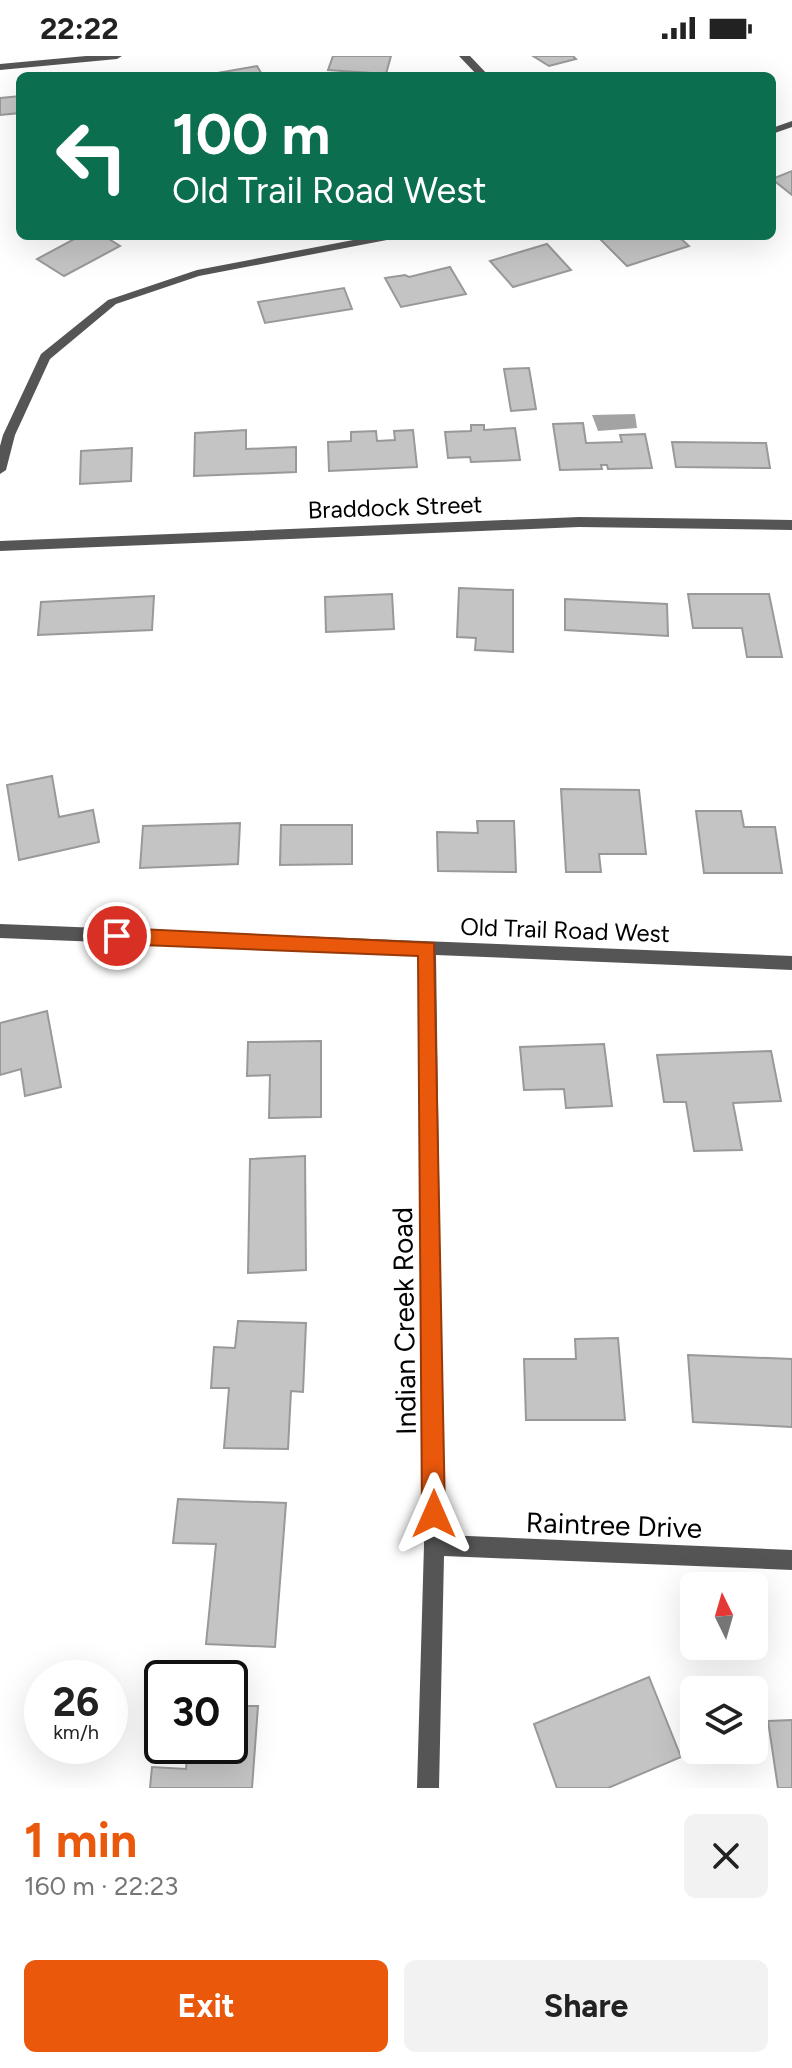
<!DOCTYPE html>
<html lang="en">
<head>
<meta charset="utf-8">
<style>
	:root { --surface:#fff; --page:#f2f2f2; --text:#222; --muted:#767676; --accent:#ea580c }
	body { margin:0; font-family:Figtree,sans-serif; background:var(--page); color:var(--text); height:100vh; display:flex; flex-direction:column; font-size:30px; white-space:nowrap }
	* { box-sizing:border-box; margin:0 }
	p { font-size:26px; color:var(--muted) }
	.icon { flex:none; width:44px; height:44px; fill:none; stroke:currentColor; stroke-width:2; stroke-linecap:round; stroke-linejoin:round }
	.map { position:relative; height:1732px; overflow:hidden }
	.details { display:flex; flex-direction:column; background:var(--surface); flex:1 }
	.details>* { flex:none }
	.hud { position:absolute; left:16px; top:16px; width:760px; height:168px; border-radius:12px; box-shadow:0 8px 32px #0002; background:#0b6e4f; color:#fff; overflow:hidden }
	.needle { width:52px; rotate:355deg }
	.fabs { position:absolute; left:680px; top:1516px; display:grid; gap:16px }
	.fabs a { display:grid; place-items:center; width:88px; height:88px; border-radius:12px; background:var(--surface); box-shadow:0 8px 32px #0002; font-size:40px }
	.speed { position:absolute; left:24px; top:1604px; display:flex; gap:16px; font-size:40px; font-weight:700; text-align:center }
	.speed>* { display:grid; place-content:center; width:104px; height:104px; border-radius:50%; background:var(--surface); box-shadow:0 8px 32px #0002; line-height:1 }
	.speed small { font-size:20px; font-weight:400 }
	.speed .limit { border:4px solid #111; border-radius:12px; background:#fff; color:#111 }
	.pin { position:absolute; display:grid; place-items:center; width:68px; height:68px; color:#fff; margin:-34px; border:4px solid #fff; border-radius:50%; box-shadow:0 2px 8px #0007 }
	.me { position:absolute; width:88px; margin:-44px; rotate:0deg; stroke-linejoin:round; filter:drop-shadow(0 0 6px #0008) }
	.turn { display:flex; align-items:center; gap:28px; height:168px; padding:0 24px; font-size:36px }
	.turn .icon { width:104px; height:104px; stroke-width:2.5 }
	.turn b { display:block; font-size:56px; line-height:68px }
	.round { display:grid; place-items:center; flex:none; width:84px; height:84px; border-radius:12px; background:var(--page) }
	.overview { display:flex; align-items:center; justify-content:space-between; height:136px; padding:0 24px }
	h1 { font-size:48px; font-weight:700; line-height:60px; color:var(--accent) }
	.button { display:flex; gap:16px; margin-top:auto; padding:16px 24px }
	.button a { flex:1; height:92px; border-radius:12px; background:var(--accent); color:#fff; font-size:32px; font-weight:700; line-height:92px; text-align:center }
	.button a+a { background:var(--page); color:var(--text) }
	.status { display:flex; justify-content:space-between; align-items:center; height:56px; padding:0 40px; background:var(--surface); direction:ltr }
	.status svg { height:22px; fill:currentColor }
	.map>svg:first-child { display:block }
	.water { fill:#a3a3a3 }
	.building { fill:#c4c4c4; stroke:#999; stroke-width:2 }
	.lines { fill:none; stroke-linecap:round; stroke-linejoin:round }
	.minor { fill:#555; fill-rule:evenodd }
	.route { fill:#ea580c; stroke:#983908; stroke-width:2 }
	.labels { text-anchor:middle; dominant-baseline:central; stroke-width:6; stroke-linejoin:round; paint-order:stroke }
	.street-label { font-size:24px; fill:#000; stroke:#fff }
	.near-street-label { font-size:28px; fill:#000; stroke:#fff }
</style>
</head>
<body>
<div class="status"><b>22:22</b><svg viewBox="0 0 49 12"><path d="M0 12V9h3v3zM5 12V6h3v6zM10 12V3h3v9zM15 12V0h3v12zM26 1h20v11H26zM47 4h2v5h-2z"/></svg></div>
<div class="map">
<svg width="792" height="1732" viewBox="0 0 792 1732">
	<rect width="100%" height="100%" fill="#fff"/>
	<path class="water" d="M635 358 637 372 598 375 592 359Z"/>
	<g class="building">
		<path d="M333 0H391L386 18 328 14Z"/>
		<path d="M533 0H573L576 3 549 10Z"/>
		<path d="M257 10 263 20H200Z"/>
		<path d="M20 40V57L0 59V42Z"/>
		<path d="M792 115V139L772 123Z"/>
		<path d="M80 180H104L120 190 64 220 37 203Z"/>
		<path d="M608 180H678L689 190 627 210 600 183Z"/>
		<path d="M547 188 571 214 513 231 490 205Z"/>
		<path d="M450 211 466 238 401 251 385 222 405 219 409 221Z"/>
		<path d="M344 232 352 253 265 267 258 246Z"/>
		<path d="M529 312 536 353 511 355 504 313Z"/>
		<path d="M583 367 586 387 622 386 620 379 645 378 652 412 608 413 607 409H601L602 413 560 414 553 368Z"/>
		<path d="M471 369H484V374L515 372 520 404 471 406 470 401 448 402 445 376 471 375Z"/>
		<path d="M246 374V393L296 391V416L194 420 195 377Z"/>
		<path d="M413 374 417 411 329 415 328 386 351 385V376L376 375 377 385 395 384 394 375Z"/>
		<path d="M672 386 766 387 770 412 676 411Z"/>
		<path d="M132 392 131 425 80 428 81 395Z"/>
		<path d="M459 532 513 534V596L475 594 476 582 457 581Z"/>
		<path d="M392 538 394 573 326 576 325 541Z"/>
		<path d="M688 538H769L782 601H747L742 572H693Z"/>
		<path d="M154 540 152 574 38 579 41 546Z"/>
		<path d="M565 543 667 548 668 580 565 574Z"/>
		<path d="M52 720 59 761 93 754 99 786 19 804 7 729Z"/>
		<path d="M561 733 639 734 646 798H599L601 816H566Z"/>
		<path d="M696 755H741L744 771H775L782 817H704Z"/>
		<path d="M477 765H514L516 816 438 815 437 776 478 777Z"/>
		<path d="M240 767 238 808 140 812 143 770Z"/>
		<path d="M281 769H352V808L280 809Z"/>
		<path d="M47 955 61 1031 25 1040 21 1013 0 1019V967Z"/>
		<path d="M321 985V1061L269 1062 270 1019 247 1020 248 986Z"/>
		<path d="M604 988 612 1050 566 1052 564 1033 524 1034 520 991Z"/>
		<path d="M771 995 781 1045 733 1047 742 1094 694 1095 686 1046H664L657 999Z"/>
		<path d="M305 1100 306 1214 248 1217 250 1103Z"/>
		<path d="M238 1265 306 1267 303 1336 291 1335 288 1393 224 1392 229 1332H211L214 1291 235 1292Z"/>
		<path d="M618 1282 625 1364H526L524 1303H576L575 1283Z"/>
		<path d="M688 1299 792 1303V1371L693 1366Z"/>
		<path d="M178 1443 286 1447 275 1591 206 1588 216 1488 173 1487Z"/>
		<path d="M649 1621 681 1701 608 1732H557L534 1668Z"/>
		<path d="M230 1650H258L252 1732H150L152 1711 186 1713 188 1690H230Z"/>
		<path d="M792 1664V1732H778L768 1665Z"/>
	</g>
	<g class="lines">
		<g class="minor">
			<path d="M86 0H122L117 3 0 14V8Z"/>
			<path d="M459 0H470L489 20H478Z"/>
			<path d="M792 65V71L772 78V72Z"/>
			<path d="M374 180H398L392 183 199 220 116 248 50 303 15 379 6 414 0 418V390L3 379 41 298 108 244 197 214Z"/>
			<path d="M579 461 792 464V474L579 471 0 495V485Z"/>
			<path d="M0 868 792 900V914L436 899 444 1479 792 1494V1514L444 1500 439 1732H417L424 1489 420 899 0 882Z"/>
		</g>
	</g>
	<path class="route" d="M117 872 434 887 445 1458 442 1466 434 1469 426 1466 422 1458 418 900 117 888 108 880Z"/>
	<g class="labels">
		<g class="street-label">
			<text transform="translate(395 451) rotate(-2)">Braddock Street</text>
			<text transform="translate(565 874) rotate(2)">Old Trail Road West</text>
		</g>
		<g class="near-street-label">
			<text transform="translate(404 1265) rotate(-91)">Indian Creek Road</text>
			<text transform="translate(614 1469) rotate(2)">Raintree Drive</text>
		</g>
	</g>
</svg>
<div class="fabs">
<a><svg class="needle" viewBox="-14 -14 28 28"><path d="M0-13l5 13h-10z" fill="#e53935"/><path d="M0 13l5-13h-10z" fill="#767676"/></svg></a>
<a><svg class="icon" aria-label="layers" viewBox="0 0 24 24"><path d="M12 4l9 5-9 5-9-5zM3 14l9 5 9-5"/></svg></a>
</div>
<div class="speed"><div>26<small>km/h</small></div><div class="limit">30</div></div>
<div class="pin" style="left:117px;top:880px;background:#d93025"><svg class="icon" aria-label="arrive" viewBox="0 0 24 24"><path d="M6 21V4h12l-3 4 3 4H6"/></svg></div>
<svg class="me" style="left:434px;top:1458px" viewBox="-20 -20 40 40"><path d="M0-17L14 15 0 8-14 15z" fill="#ea580c" stroke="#fff" stroke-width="4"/></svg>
<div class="hud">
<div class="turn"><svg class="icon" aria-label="left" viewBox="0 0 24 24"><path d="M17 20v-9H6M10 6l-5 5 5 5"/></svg><div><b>100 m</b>Old Trail Road West</div></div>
</div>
</div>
<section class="details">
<div class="overview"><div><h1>1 min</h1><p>160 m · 22:23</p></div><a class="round"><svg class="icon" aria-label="close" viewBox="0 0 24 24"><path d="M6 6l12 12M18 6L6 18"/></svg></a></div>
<div class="button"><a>Exit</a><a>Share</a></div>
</section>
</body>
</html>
